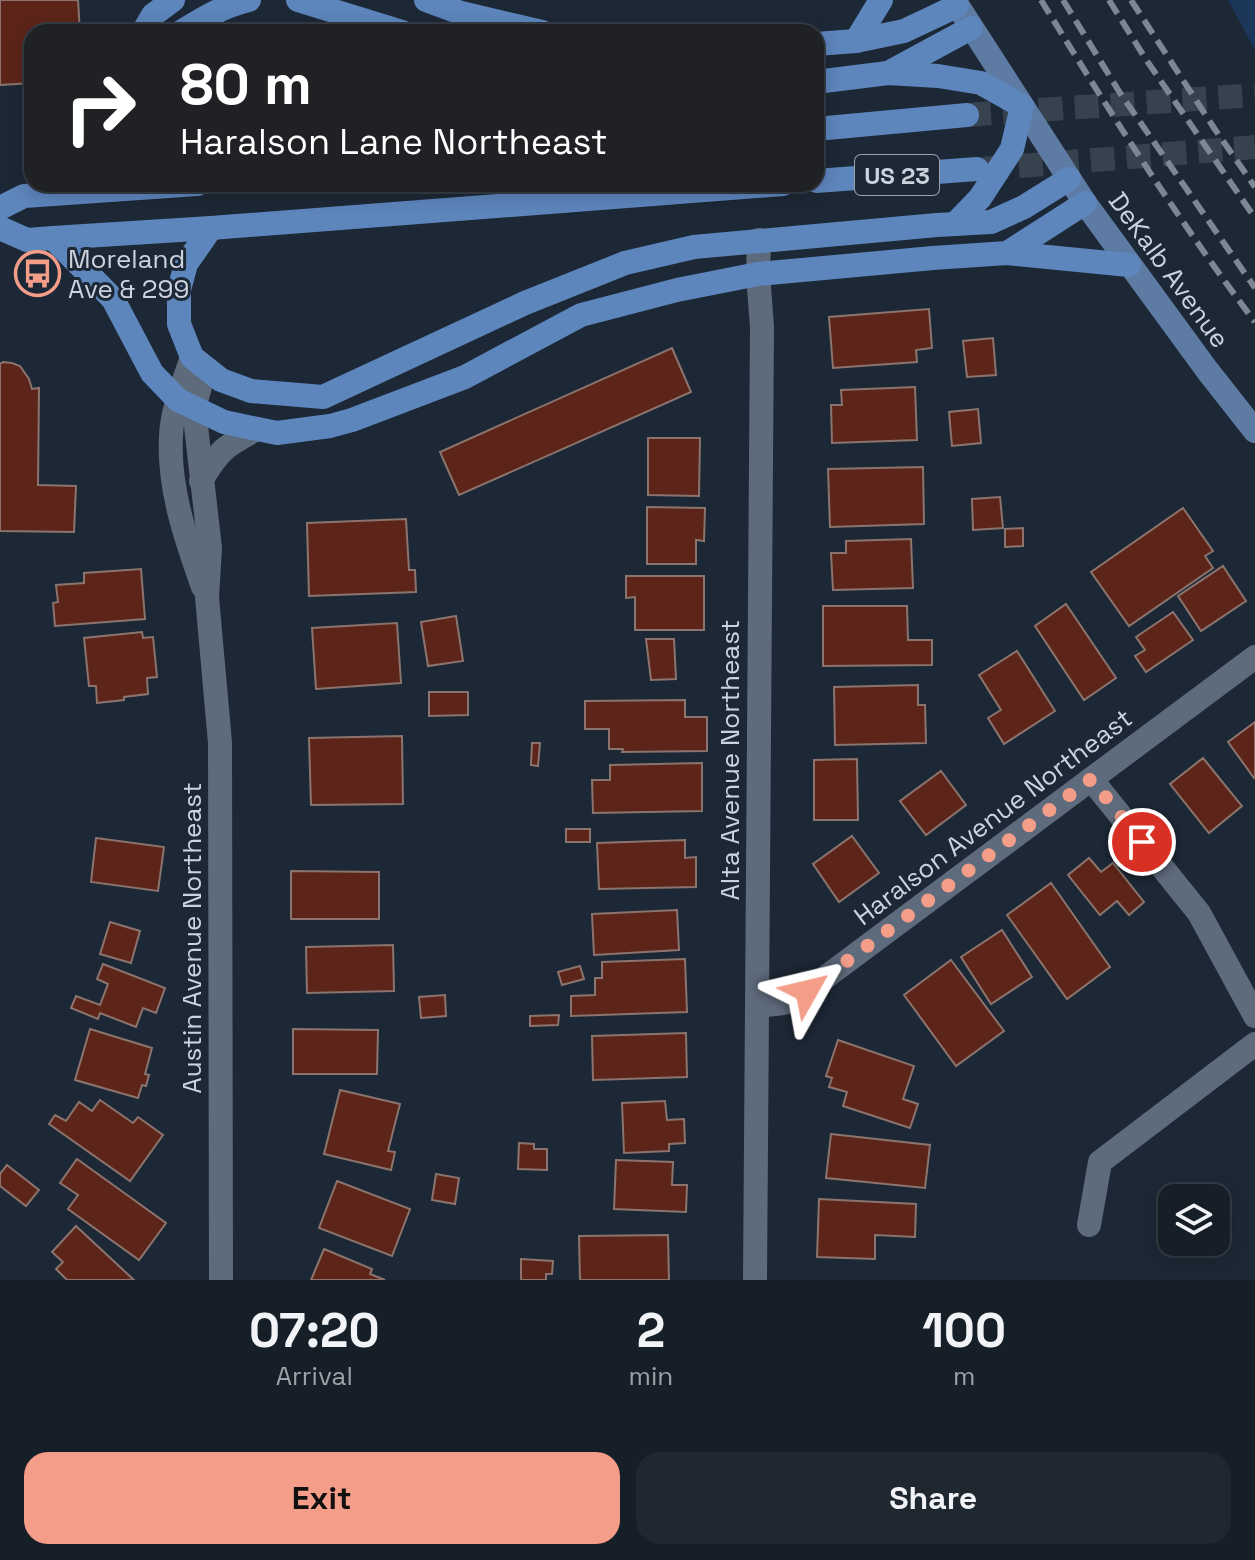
<!DOCTYPE html>
<html lang="en">
<head>
<meta charset="utf-8">
<style>
	:root { --surface:#161e28; --page:#1f2730; --text:#f1f3f6; --muted:#9ea2a8; --line:#353c45; --accent:#f49e8a }
	body { margin:0; font-family:"Space Grotesk",sans-serif; background:var(--page); color:var(--text); height:100vh; display:flex; flex-direction:column; font-size:30px; white-space:nowrap }
	* { box-sizing:border-box; margin:0 }
	p { font-size:26px; color:var(--muted) }
	.icon { flex:none; width:44px; height:44px; fill:none; stroke:currentColor; stroke-width:2; stroke-linecap:round; stroke-linejoin:round }
	.map { position:relative; height:1280px; overflow:hidden }
	.details { display:flex; flex-direction:column; background:var(--surface); flex:1 }
	.details>* { flex:none }
	.top-card { position:absolute; left:24px; top:24px; width:800px; height:168px; border-radius:24px; box-shadow:0 4px 20px #0003,0 0 0 2px var(--line); background:#202124; color:#fff; overflow:hidden }
	.buttons { position:absolute; left:1158px; top:1184px; display:grid; gap:16px }
	.buttons a { display:grid; place-items:center; width:72px; height:72px; border-radius:16px; background:var(--surface); box-shadow:0 4px 20px #0003,0 0 0 2px var(--line); font-size:40px }
	.pin { position:absolute; display:grid; place-items:center; width:68px; height:68px; color:#fff; margin:-34px; border:4px solid #fff; border-radius:50%; box-shadow:0 2px 8px #0007 }
	.me { position:absolute; width:88px; margin:-44px; rotate:53deg; stroke-linejoin:round; filter:drop-shadow(0 0 6px #0008) }
	.turn { display:flex; align-items:center; gap:28px; height:168px; padding:0 24px; font-size:36px }
	.turn .icon { width:104px; height:104px; stroke-width:2.5 }
	.turn b { display:block; font-size:56px; line-height:68px }
	.eta { display:flex; justify-content:space-evenly; align-items:center; height:136px; text-align:center }
	.eta b { font-size:48px; font-weight:700; line-height:56px }
	.button { display:flex; gap:16px; margin-top:auto; padding:16px 24px }
	.button a { flex:1; height:92px; border-radius:24px; background:var(--accent); color:#111; font-size:32px; font-weight:700; line-height:92px; text-align:center }
	.button a+a { background:var(--page); color:var(--text) }
	.map>svg:first-child { display:block }
	.green { fill:#1d375a }
	.building { fill:#5d2519; stroke:#8b746e; stroke-width:2 }
	.lines { fill:none; stroke-linecap:round; stroke-linejoin:round }
	.highway-tunnel { stroke:#37424f; stroke-width:24; stroke-dasharray:24 12; stroke-linecap:butt }
	.minor { stroke:#5e6b7c; stroke-width:24 }
	.major { stroke:#5d7ba3; stroke-width:24 }
	.highway { stroke:#5d86bd; stroke-width:24 }
	.rail { stroke:#7d8692; stroke-width:6; stroke-dasharray:16 8; stroke-linecap:butt }
	.route { stroke:#f49e8a; stroke-width:14; stroke-dasharray:0 25.2 }
	.labels { text-anchor:middle; dominant-baseline:central; stroke-width:6; stroke-linejoin:round; paint-order:stroke }
	.shield { fill:#1d2836; stroke:#98a0ab; stroke-width:2 }
	.shield-label { font-size:24px; font-weight:bold; fill:#ccd3dd }
	.poi-label { font-size:26px; fill:#ccd3dd; stroke:#1d2836; text-anchor:start }
	.street-label { font-size:26px; fill:#ccd3dd; stroke:#1d2836 }
</style>
</head>
<body>
<div class="map">
<svg width="1255" height="1280" viewBox="0 0 1255 1280">
	<rect width="100%" height="100%" fill="#1d2836"/>
	<path class="green" d="M1228 0H1255V50Z"/>
	<g class="building">
		<path d="M0 0H78L80 32H32V83L0 85Z"/>
		<path d="M929 309 932 348 916 350 917 362 833 368 829 317Z"/>
		<path d="M993 338 996 375 967 377 963 341Z"/>
		<path d="M672 348 691 392 459 495 440 452Z"/>
		<path d="M3 362 12 363 20 366 29 379 32 389 39 388 38 485 76 486 74 532 0 531V364Z"/>
		<path d="M915 387 917 440 832 443 831 405H842L841 390Z"/>
		<path d="M978 409 981 443 952 446 949 412Z"/>
		<path d="M648 438H700L699 496 648 495Z"/>
		<path d="M923 467 924 524 830 527 828 469Z"/>
		<path d="M1000 497 1003 528 973 530 972 499Z"/>
		<path d="M647 507 705 508 704 541 696 540V564H647Z"/>
		<path d="M1183 508 1213 551 1205 556 1213 568 1129 626 1091 572Z"/>
		<path d="M406 519 409 570H415L416 592 309 596 307 523Z"/>
		<path d="M1023 528V546L1005 547V529Z"/>
		<path d="M911 539 913 588 833 590 831 553H846V541Z"/>
		<path d="M1223 566 1246 601 1201 631 1178 596Z"/>
		<path d="M141 569 145 619 55 626 53 603 58 602 56 585 84 583V573Z"/>
		<path d="M626 576H704V630H635V597L626 598Z"/>
		<path d="M1066 604 1116 678 1084 700 1035 626Z"/>
		<path d="M823 606H907L908 640H932V665L823 666Z"/>
		<path d="M1173 612 1193 640 1146 672 1135 656 1145 650 1136 637Z"/>
		<path d="M456 616 463 661 428 666 421 622Z"/>
		<path d="M397 623 401 683 316 689 312 628Z"/>
		<path d="M142 632 143 638 153 637 157 677 147 678 148 694 124 697V700L97 703 96 686H89L84 638Z"/>
		<path d="M646 639H674L676 679 651 680Z"/>
		<path d="M1017 651 1055 711 1004 744 988 718 1001 710 979 675Z"/>
		<path d="M918 685V705H925L926 743 835 745 834 687Z"/>
		<path d="M429 692H468V715L429 716Z"/>
		<path d="M685 700V717H707V751L622 752 623 749H609V729H585V701Z"/>
		<path d="M1255 722V777L1254 778 1228 742Z"/>
		<path d="M402 736 403 804 311 805 309 738Z"/>
		<path d="M532 743H540L538 766 531 765Z"/>
		<path d="M1203 758 1242 806 1209 833 1170 784Z"/>
		<path d="M857 759 858 820H814V760Z"/>
		<path d="M702 763V811L593 813 592 780H610V765Z"/>
		<path d="M941 771 966 805 926 835 900 801Z"/>
		<rect x="566" y="829" width="24" height="13"/>
		<path d="M852 836 879 873 839 902 813 864Z"/>
		<path d="M96 838 164 847 158 891 91 882Z"/>
		<path d="M685 840V858L696 857V887L599 889 597 843Z"/>
		<path d="M1089 858 1101 872 1113 863 1144 902 1129 915 1117 901 1100 915 1068 875Z"/>
		<path d="M291 871 379 872V919H291Z"/>
		<path d="M1051 883 1110 967 1067 999 1007 915Z"/>
		<path d="M677 910 679 950 594 955 592 914Z"/>
		<path d="M110 922 140 931 131 963 100 954Z"/>
		<path d="M1002 930 1032 977 991 1004 961 957Z"/>
		<path d="M393 945 394 991 307 993 306 947Z"/>
		<path d="M685 959 687 1012 571 1016V996L595 995V978H602V962Z"/>
		<path d="M951 960 1004 1031 956 1066 904 995Z"/>
		<path d="M103 964 165 988 156 1013 143 1008 136 1027 100 1013 98 1019 71 1008 76 996 100 1005 108 984 97 979Z"/>
		<path d="M580 966 584 979 562 985 558 972Z"/>
		<path d="M445 995 446 1016 421 1018 419 997Z"/>
		<path d="M559 1015 558 1025 530 1026V1016Z"/>
		<path d="M90 1029 152 1048 145 1074 149 1075 146 1086 142 1085 138 1098 75 1080Z"/>
		<path d="M293 1029 378 1030 377 1074H293Z"/>
		<path d="M686 1033 687 1077 593 1080 592 1036Z"/>
		<path d="M838 1040 914 1066 903 1099 918 1104 910 1128 843 1106 847 1092 829 1087 832 1078 826 1076Z"/>
		<path d="M340 1090 400 1104 388 1151 395 1152 391 1170 324 1154Z"/>
		<path d="M100 1100 133 1123 138 1117 163 1135 130 1181 49 1124 55 1115 66 1121 79 1102 92 1111Z"/>
		<path d="M665 1101 667 1120 684 1119 685 1143 669 1144V1151L624 1153 622 1103Z"/>
		<path d="M831 1134 930 1145 925 1188 826 1178Z"/>
		<path d="M519 1143 534 1144V1149H547V1170L518 1169Z"/>
		<path d="M77 1159 166 1223 139 1260 68 1209 78 1195 60 1183Z"/>
		<path d="M616 1160 673 1162 672 1185H687L686 1212 614 1209Z"/>
		<path d="M7 1165 39 1190 26 1206 0 1186V1174Z"/>
		<path d="M436 1174 459 1178 455 1204 432 1200Z"/>
		<path d="M337 1181 410 1209 392 1256 319 1228Z"/>
		<path d="M819 1199 916 1204 915 1237 875 1235V1259L817 1257Z"/>
		<path d="M76 1226 134 1280H67L56 1269 63 1262 52 1252Z"/>
		<path d="M668 1235 669 1280H580L579 1236Z"/>
		<path d="M324 1249 372 1269 370 1274 385 1280H311Z"/>
		<path d="M521 1259 553 1261 552 1274H546V1280H521Z"/>
	</g>
	<g class="lines">
		<g class="highway-tunnel">
			<path d="M967 115 1255 95"/>
			<path d="M983 169 1255 147"/>
		</g>
		<g class="minor">
			<path d="M192 357C184 382 172 409 171 436 168 488 186 539 203 587"/>
			<path d="M205 368 194 409 210 548 207 597 220 743 221 1280"/>
			<path d="M201 481C219 450 225 446 257 429"/>
			<path d="M1091 779 1199 913 1255 1016"/>
			<path d="M757 1006 784 1003 807 991 1255 657"/>
			<path d="M1089 1225 1100 1162 1255 1044"/>
			<path d="M755 1280 762 327 758 274 759 240"/>
		</g>
		<path class="major" d="M954 0 1085 203 1207 370 1255 431"/>
		<g class="highway">
			<path d="M298 0 402 32"/>
			<path d="M426 0 461 13 542 32"/>
			<path d="M143 32 153 15 173 0"/>
			<path d="M181 32C205 17 222 7 249 0"/>
			<path d="M856 41 881 0"/>
			<path d="M816 44 856 41 904 31 957 6"/>
			<path d="M888 73 971 28"/>
			<path d="M816 82 888 73 938 76 981 83 1022 106 1012 149 980 198 955 224"/>
			<path d="M816 129 967 115"/>
			<path d="M816 181 977 169"/>
			<path d="M0 208 24 196 197 184"/>
			<path d="M0 228 27 240 53 238 211 228 783 184"/>
			<path d="M211 228 186 264 179 290V324L192 357 221 380 251 391 323 397 525 303 625 263 694 247 937 225 991 222 1024 207 1069 179"/>
			<path d="M53 238 113 299 152 373 178 400 224 422 277 433 330 426 352 420 465 377 581 315 677 290 758 274 933 258 1007 253 1129 265"/>
			<path d="M1007 253 1085 203"/>
		</g>
		<g class="rail">
			<path d="M1041 0C1108 109 1177 219 1255 322"/>
			<path d="M1063 0 1120 93 1255 288"/>
			<path d="M1109 0 1145 58 1255 218"/>
			<path d="M1131 0 1214 128 1255 187"/>
		</g>
	</g>
	<g class="lines">
		<path class="route" d="M807 991 1091 779 1142 842"/>
	</g>
	<defs>
		<symbol id="bus-ring" viewBox="-11 -11 22 22"><circle r="9.5" fill="#1d2836" stroke="#f49e8a" stroke-width="1.5"/><path d="M-5-6H5V4H4V6H2V4H-2V6H-4V4H-5ZM-3.5-4V0h7V-4ZM-3.5 1.2v1.5H-2V1.2ZM2 1.2v1.5H3.5V1.2Z" fill="#f49e8a"/></symbol>
	</defs>
	<g fill-rule="evenodd">
		<use href="#bus-ring" x="12" y="248" width="51" height="51"/>
	</g>
	<g class="labels">
		<rect class="shield" x="855" y="155" width="84" height="40" rx="6"/>
		<g class="shield-label">
			<text x="897" y="175">US 23</text>
		</g>
		<g class="poi-label">
			<text x="68" y="259">Moreland<tspan x="68" dy="30">Ave &amp; 299</tspan></text>
		</g>
		<g class="street-label">
			<text transform="translate(1169 270) rotate(54)">DeKalb Avenue</text>
			<text transform="translate(730 760) rotate(-90)">Alta Avenue Northeast</text>
			<text transform="translate(993 817) rotate(-37)">Haralson Avenue Northeast</text>
			<text transform="translate(192 938) rotate(-90)">Austin Avenue Northeast</text>
		</g>
	</g>
</svg>
<div class="buttons">
<a><svg class="icon" aria-label="layers" viewBox="0 0 24 24"><path d="M12 4l9 5-9 5-9-5zM3 14l9 5 9-5"/></svg></a>
</div>
<div class="pin" style="left:1142px;top:842px;background:#d93025"><svg class="icon" aria-label="arrive" viewBox="0 0 24 24"><path d="M6 21V4h12l-3 4 3 4H6"/></svg></div>
<svg class="me" style="left:807px;top:991px" viewBox="-20 -20 40 40"><path d="M0-17L14 15 0 8-14 15z" fill="#f49e8a" stroke="#fff" stroke-width="4"/></svg>
<div class="top-card">
<div class="turn"><svg class="icon" aria-label="right" viewBox="0 0 24 24"><path d="M7 20v-9h11M14 6l5 5-5 5"/></svg><div><b>80 m</b>Haralson Lane Northeast</div></div>
</div>
</div>
<section class="details">
<div class="eta">
<div><b>07:20</b><p>Arrival</p></div>
<div><b>2</b><p>min</p></div>
<div><b>100</b><p>m</p></div>
</div>
<div class="button"><a>Exit</a><a>Share</a></div>
</section>
</body>
</html>
